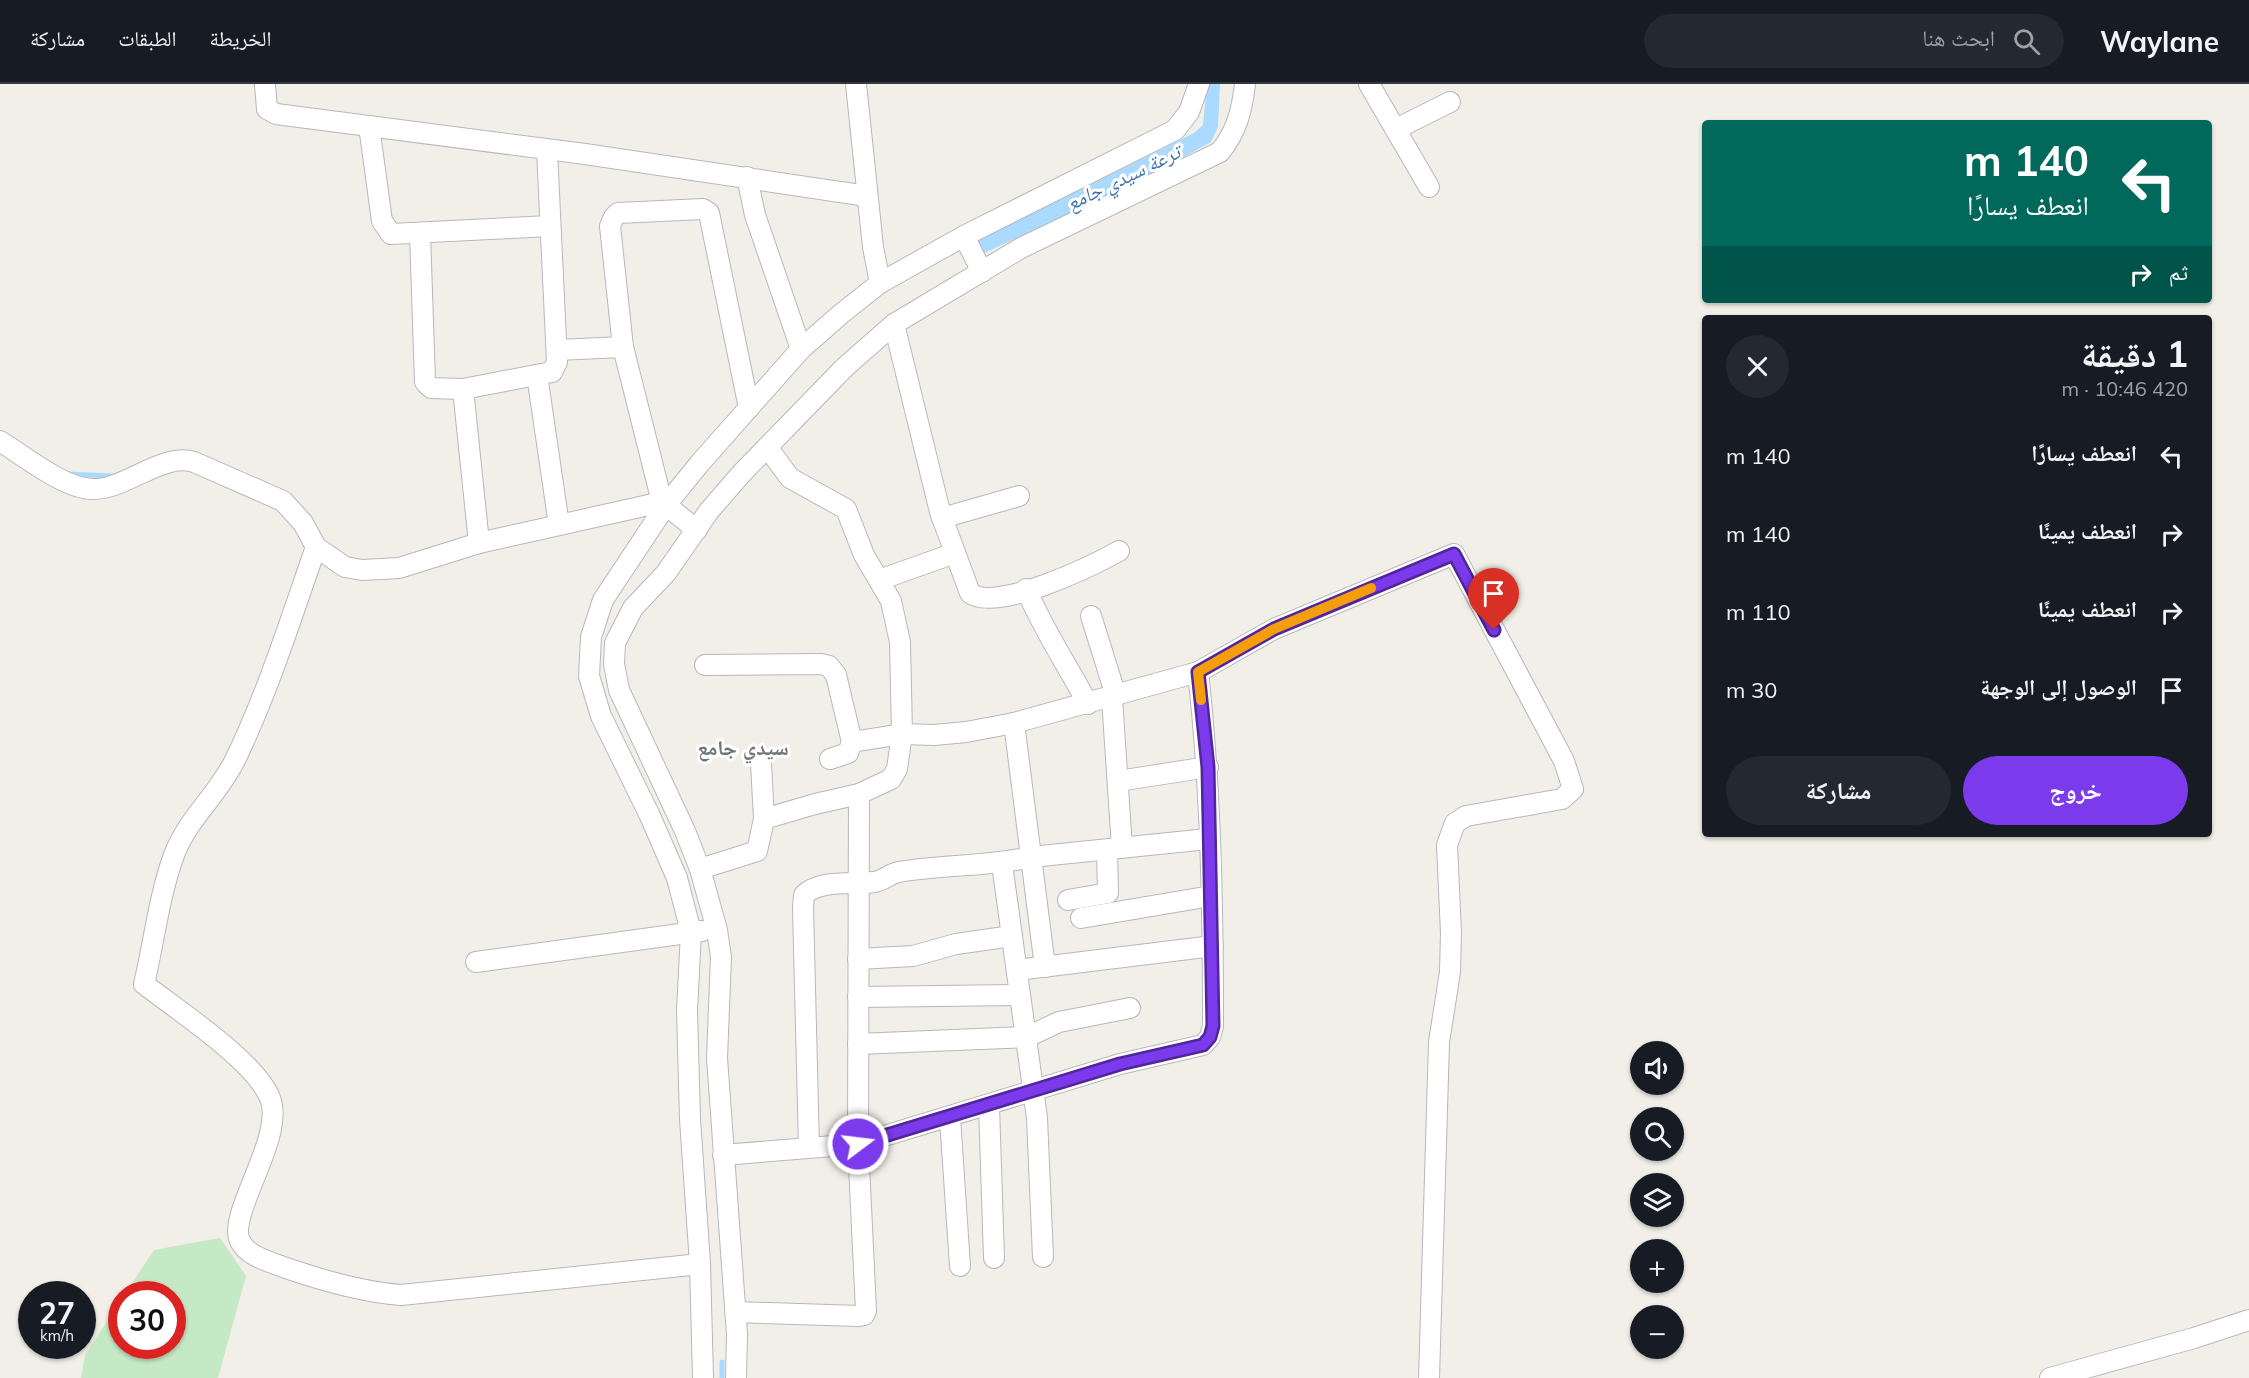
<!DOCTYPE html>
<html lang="ar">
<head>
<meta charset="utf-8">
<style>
	:root { --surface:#171b24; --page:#242831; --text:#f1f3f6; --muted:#9ea1a6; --line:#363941; --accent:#7c3aed }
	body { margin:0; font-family:Mulish,"Noto Naskh Arabic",sans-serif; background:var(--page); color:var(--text); direction:rtl; height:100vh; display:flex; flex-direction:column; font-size:22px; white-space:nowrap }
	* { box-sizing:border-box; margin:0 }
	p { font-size:20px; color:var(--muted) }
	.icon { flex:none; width:33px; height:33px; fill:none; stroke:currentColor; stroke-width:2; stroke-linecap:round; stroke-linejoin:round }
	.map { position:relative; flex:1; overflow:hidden; direction:ltr }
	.details { position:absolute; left:1702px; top:231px; width:510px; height:522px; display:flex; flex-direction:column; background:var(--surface); border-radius:6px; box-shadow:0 2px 4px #0004; direction:rtl }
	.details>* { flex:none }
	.banner { position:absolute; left:1702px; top:36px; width:510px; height:183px; border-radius:6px; box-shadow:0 2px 4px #0004; direction:rtl; background:#00695c; color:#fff; overflow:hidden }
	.tools { position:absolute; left:1630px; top:957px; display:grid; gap:12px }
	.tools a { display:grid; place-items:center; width:54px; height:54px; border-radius:50%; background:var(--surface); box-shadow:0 2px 4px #0004; font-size:30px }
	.speed { position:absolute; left:18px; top:1197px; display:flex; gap:12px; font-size:30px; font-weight:700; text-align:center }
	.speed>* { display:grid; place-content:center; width:78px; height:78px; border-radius:50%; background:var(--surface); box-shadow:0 2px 4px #0004; line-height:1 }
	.speed small { font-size:15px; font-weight:400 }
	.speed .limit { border:9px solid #d22; background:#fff; color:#111 }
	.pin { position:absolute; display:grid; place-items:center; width:51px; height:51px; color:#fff; margin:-62px -26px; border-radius:50% 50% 50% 0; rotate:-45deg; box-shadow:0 0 6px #0007 }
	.pin .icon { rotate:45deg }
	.me { position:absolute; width:66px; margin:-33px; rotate:75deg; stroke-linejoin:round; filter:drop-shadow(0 0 4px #0008) }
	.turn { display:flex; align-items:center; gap:21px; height:126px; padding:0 24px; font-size:27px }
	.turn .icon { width:78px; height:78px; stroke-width:2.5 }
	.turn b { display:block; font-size:42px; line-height:51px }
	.then { display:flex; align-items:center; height:57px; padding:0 24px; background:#0003; gap:12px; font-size:22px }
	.round { display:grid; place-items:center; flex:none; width:63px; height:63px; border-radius:32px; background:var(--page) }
	.overview { display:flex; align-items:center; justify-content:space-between; height:102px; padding:0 24px }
	h1 { font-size:36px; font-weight:700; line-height:45px }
	.action { display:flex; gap:12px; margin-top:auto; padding:12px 24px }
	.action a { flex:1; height:69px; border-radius:36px; background:var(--accent); color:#fff; font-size:24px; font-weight:700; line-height:69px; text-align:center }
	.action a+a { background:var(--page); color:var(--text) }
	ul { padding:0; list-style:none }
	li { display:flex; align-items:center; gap:18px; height:78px; padding:0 24px }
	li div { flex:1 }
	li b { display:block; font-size:22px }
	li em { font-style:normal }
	header { display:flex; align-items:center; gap:36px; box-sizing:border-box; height:84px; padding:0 30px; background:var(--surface); border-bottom:2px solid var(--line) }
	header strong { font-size:28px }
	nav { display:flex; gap:33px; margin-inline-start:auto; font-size:21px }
	.search { width:420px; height:54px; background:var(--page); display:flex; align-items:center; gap:15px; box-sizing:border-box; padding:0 21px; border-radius:33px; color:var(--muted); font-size:22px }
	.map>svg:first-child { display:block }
	.green { fill:#c5e8c5 }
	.water { fill:#aadaff }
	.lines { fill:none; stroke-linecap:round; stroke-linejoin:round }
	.stream { stroke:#aadaff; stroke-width:5 }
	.street-casing { stroke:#b5b8bc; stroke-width:22 }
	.street { stroke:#fff; stroke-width:20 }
	.route-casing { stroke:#51269a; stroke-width:15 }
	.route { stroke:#7c3aed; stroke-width:10 }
	.slow { stroke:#f59e0b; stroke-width:10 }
	.labels { text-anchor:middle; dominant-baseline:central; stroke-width:6; stroke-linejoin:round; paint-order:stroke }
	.water-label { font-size:20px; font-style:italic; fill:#4174aa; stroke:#fff }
	.quarter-label { font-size:21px; font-weight:bold; fill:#70757a; stroke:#fff }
</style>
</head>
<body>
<header>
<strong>Waylane</strong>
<div class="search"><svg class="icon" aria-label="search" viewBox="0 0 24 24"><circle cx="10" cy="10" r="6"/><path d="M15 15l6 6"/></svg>ابحث هنا</div>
<nav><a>الخريطة</a><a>الطبقات</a><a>مشاركة</a></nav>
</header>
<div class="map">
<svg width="2249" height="1294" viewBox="0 0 2249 1294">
	<rect width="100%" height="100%" fill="#f1efe8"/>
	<path class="green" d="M220 1154 246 1192 218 1294H81L85 1271 121 1216 122 1262H172V1210H125L154 1166Z"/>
	<path class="water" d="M1207 0H1220L1218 43 1211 58 1151 91 980 171 967 162 1194 49 1203 41Z"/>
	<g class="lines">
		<g class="stream">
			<path d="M66 390 113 392"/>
			<path d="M722 1294V1278"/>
		</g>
		<defs>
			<g id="street">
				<path d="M265 0 267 25 276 30 585 70 867 112"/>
				<path d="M856 0 873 163 880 199"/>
				<path d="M1369 0 1429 103"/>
				<path d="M369 42 382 137 391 150 550 142"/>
				<path d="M1396 45 1450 18"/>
				<path d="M747 93 755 131 801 265"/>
				<path d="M420 149 425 298 431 304 463 305 552 288 557 278 547 66"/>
				<path d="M964 152 982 188"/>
				<path d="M894 240 940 428 970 509C996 529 1092 482 1119 467"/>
				<path d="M557 266 623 263"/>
				<path d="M537 291 559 441"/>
				<path d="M463 305 479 459"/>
				<path d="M0 357C24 372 66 406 94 405 126 405 163 368 194 378L283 417 303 439 316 463 345 483 362 486 399 484 479 459 662 418"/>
				<path d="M942 434 1019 412"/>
				<path d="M697 446 662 418 623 263 610 142 614 133 618 129 703 125 709 129 749 324"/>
				<path d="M316 463C291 534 268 608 235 676 218 711 188 734 174 771 159 812 154 858 144 900 177 926 259 979 271 1017 283 1056 227 1131 240 1157 248 1173 271 1178 286 1184 324 1197 362 1208 401 1211L700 1180"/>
				<path d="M879 496 955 469"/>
				<path d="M1026 505C1043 545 1067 581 1088 620"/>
				<path d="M1091 532 1116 612"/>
				<path d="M705 581 821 580 829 582 836 591 852 658"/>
				<path d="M1112 614 1122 764"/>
				<path d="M1014 639 1045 883"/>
				<path d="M830 675 848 669 852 658 902 650 934 651 966 648 1014 639 1198 588 1274 545 1454 470 1564 677 1573 705 1562 715 1466 732 1455 739 1447 761 1451 849 1450 888 1439 958 1429 1294"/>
				<path d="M761 679 764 735"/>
				<path d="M1118 697 1208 683"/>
				<path d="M1002 780 1037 1034 1043 1173"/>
				<path d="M700 785 757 767 764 735 815 720 859 710 891 695 897 685 902 650 900 558 891 517 864 471 846 425 790 394 767 363"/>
				<path d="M1068 816 1108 809 1107 766"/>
				<path d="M1081 834 1211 812"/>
				<path d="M858 875 913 872 956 860 1012 852"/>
				<path d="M476 878 702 847"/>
				<path d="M1017 886 1213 862"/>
				<path d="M858 913 1020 911"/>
				<path d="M858 960 1027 953 1059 938 1130 924"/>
				<path d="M989 1022 994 1174"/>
				<path d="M950 1034 960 1182"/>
				<path d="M809 1063 803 824 804 811C820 795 853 801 874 798 884 797 890 789 899 788 943 780 987 783 1031 773L1208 755"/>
				<path d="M723 1071 858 1060 1120 980 1203 961 1210 953 1213 942C1213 824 1211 705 1198 588"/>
				<path d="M735 1228 859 1232 864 1231 866 1227 858 1060 859 710"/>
				<path d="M703 1294 700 1180 690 1035 687 927 691 848 677 794 650 732 601 632 589 592 591 553 603 516 666 421 700 379 801 265 841 230 880 199 964 152 1175 46 1189 28 1199 0"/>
				<path d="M736 1294 737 1250 717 974 721 873 717 846 700 785 685 747 619 606 614 580 615 559 633 524 666 489 709 427 741 390 845 283 894 240 1021 164 1220 68C1237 47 1242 26 1245 0"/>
				<path d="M2050 1294 2194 1254 2249 1236"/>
			</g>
		</defs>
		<use href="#street" class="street-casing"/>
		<use href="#street" class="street"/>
	</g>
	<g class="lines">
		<defs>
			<path id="route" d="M858 1060 1120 980 1203 961 1210 953 1213 942 1208 683 1198 588 1274 545 1454 470 1494 546"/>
		</defs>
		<use href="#route" class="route-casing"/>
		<use href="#route" class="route"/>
		<path class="slow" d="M1201 616 1198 588 1274 545 1371 504"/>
	</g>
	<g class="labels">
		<g class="water-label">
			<text transform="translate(1123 93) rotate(-26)">ترعة سيدي جامع</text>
		</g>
		<g class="quarter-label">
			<text x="743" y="663">سيدي جامع</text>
		</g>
	</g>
</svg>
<div class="tools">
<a><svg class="icon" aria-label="sound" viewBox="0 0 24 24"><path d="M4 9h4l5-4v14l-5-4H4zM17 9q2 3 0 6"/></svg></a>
<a><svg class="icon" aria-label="search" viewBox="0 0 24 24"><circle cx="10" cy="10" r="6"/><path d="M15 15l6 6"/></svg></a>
<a><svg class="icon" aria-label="layers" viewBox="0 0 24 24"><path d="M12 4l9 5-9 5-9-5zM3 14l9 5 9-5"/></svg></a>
<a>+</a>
<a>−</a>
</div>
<div class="speed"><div>27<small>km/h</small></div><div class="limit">30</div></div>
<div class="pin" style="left:1494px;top:546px;background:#d93025"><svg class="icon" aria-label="arrive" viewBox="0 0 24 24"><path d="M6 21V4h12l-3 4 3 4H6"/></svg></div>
<svg class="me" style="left:858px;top:1060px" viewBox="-20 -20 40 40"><circle r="17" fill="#7c3aed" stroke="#fff" stroke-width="3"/><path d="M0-11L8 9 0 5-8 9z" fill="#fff"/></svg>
<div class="banner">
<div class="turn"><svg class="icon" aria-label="left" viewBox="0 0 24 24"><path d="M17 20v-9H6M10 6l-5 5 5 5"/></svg><div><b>140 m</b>انعطف يسارًا</div></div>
<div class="then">ثم<svg class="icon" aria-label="right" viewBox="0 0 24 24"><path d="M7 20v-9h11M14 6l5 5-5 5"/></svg></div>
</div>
<section class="details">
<div class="overview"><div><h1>1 دقيقة</h1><p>420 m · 10:46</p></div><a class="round"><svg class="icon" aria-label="close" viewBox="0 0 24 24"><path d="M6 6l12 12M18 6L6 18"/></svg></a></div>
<ul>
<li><svg class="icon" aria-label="left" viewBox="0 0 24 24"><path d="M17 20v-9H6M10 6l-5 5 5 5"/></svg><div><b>انعطف يسارًا</b></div><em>140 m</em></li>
<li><svg class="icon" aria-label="right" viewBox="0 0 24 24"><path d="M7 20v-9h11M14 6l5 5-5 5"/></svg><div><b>انعطف يمينًا</b></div><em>140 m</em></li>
<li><svg class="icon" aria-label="right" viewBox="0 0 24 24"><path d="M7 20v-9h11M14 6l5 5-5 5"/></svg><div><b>انعطف يمينًا</b></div><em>110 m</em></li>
<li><svg class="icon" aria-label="arrive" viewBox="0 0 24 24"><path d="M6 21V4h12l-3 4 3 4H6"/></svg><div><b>الوصول إلى الوجهة</b></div><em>30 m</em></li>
</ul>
<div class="action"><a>خروج</a><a>مشاركة</a></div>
</section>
</div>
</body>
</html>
